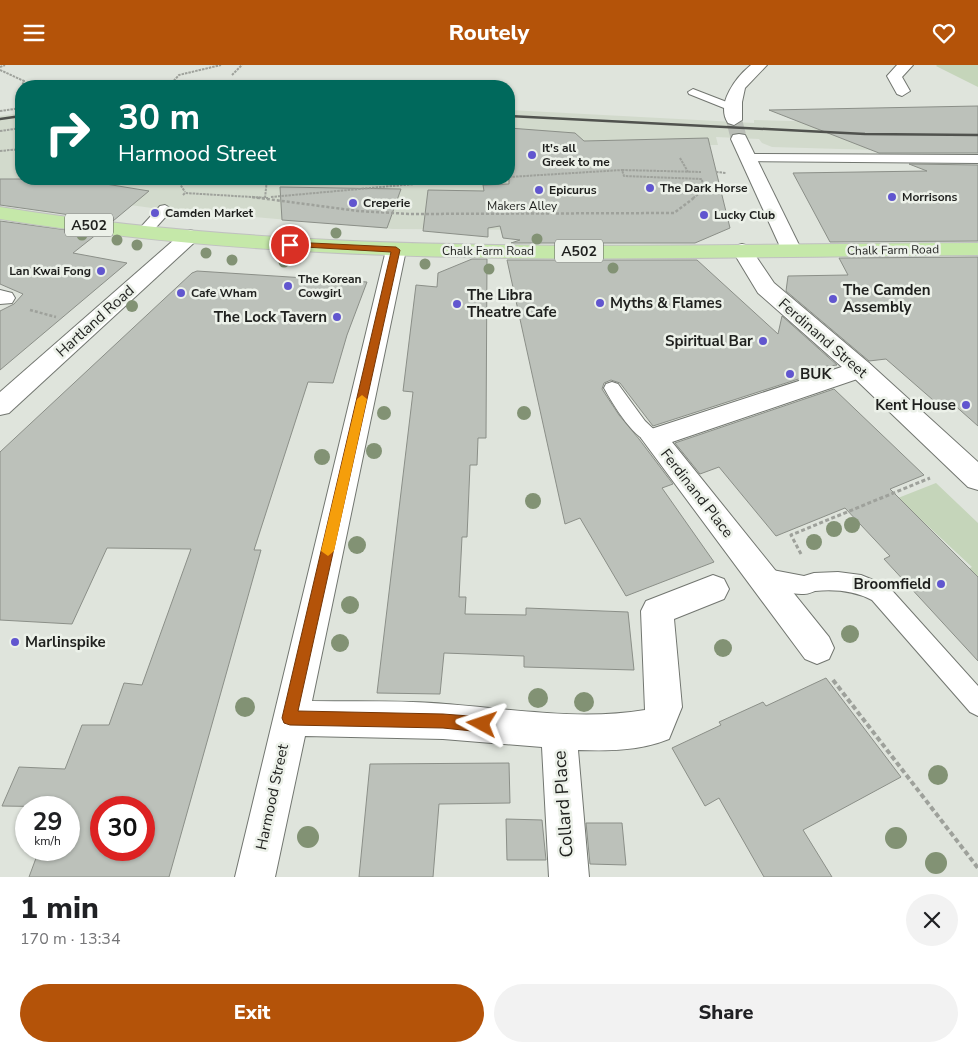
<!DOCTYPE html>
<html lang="en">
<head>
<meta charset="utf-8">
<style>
	:root { --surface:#fff; --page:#f2f2f2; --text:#202124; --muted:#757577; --accent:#b45309 }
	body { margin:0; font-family:"Nunito Sans",sans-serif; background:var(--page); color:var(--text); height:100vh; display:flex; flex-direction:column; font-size:19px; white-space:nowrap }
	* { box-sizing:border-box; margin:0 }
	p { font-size:16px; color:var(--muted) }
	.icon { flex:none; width:28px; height:28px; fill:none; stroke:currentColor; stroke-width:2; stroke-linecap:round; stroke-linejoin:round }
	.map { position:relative; height:812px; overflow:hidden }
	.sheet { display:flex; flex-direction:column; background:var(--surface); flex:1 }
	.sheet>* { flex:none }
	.hud { position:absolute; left:15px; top:15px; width:500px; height:105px; border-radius:20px; box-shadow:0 1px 4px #0004; background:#00695c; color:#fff; overflow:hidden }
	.speed { position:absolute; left:15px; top:731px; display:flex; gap:10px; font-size:25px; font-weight:700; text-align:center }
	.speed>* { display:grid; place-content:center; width:65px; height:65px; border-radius:50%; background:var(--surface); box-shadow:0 1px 4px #0004; line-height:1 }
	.speed small { font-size:12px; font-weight:400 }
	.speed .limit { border:8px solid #d22; background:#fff; color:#111 }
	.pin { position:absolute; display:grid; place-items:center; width:42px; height:42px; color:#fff; margin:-21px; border:2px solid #fff; border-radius:50%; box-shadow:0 1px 5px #0007 }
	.me { position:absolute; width:55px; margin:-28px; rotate:275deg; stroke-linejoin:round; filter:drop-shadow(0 0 4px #0008) }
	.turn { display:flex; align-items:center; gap:18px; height:105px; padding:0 20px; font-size:22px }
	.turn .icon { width:65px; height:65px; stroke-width:2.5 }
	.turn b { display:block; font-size:35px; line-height:42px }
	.round { display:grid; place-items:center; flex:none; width:52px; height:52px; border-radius:26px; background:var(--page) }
	.overview { display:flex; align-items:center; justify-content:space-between; height:85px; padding:0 20px }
	h1 { font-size:30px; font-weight:800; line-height:38px }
	.cta { display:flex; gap:10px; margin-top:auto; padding:10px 20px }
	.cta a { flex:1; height:58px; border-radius:30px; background:var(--accent); color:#fff; font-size:20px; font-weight:800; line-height:58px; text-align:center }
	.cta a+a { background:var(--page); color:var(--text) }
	header { display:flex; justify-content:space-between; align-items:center; height:65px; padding:0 20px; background:var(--accent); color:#fff; font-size:22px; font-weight:800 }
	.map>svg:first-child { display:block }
	.built { fill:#d2dacc }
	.green { fill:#c5d5ba }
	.building { fill:#bcc1ba; stroke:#8b8f88; fill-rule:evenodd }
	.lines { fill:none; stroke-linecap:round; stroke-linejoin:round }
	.street-tunnel { stroke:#b9bdb6; stroke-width:16; stroke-dasharray:16 8; stroke-linecap:butt }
	.lane-casing { stroke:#727670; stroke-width:2 }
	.street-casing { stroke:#727670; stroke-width:2 }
	.secondary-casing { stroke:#727670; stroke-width:2 }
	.primary-casing { stroke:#c0c1c0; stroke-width:2 }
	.path-far3 { stroke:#9ea19b; stroke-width:2; stroke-dasharray:2.5 1; stroke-linecap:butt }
	.path-far2 { stroke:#9ea19b; stroke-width:2.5; stroke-dasharray:3 2; stroke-linecap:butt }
	.path-far1 { stroke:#9ea19b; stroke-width:3; stroke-dasharray:4 2.5; stroke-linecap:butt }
	.path { stroke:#9ea19b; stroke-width:4; stroke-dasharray:5 3; stroke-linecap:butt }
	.lane { fill:#fff; fill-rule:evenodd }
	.street { fill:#fff; fill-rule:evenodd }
	.secondary { fill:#fff; fill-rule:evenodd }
	.primary { fill:#c5e8a9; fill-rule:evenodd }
	.rail { stroke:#50524e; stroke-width:2.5 }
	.tree { fill:#829274 }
	.route { fill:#b45309; stroke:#753606 }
	.slow { fill:#f59e0b }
	.poi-dot { fill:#6156cf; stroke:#ecf1e9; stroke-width:2 }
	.labels { text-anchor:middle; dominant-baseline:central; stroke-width:5; stroke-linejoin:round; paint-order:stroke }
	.far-poi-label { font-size:12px; font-weight:bold; fill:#1f201e; stroke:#ecf1e9; text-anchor:start }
	.far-street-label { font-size:12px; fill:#1f201e; stroke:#ecf1e9 }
	.shield { fill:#ecf1e9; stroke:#5c5f5b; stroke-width:1 }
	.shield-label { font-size:14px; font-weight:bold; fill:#1f201e }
	.poi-label { font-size:15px; font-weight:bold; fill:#1f201e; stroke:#ecf1e9; text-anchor:start }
	.street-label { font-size:15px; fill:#1f201e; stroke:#ecf1e9 }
	.near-street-label { font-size:18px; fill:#1f201e; stroke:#ecf1e9 }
</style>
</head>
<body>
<header><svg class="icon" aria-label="menu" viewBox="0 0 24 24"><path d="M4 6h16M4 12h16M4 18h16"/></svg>Routely<svg class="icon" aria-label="heart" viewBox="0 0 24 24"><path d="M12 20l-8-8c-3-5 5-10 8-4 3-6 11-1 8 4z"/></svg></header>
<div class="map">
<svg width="978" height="812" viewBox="0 0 978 812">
	<rect width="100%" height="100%" fill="#dfe4dc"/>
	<path class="built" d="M509 45 754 58V55L940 60 978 88 772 82 762 78 759 74 716 72 718 80H709L533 165 393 164 152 143 0 122V51L21 48V114H509Z"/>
	<g class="green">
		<path d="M978 0V22L936 1 937 0Z"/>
		<path d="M936 418 978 458V521L964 506 972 502 898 433Z"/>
	</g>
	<g class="building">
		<path d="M978 41V88H879L769 45Z"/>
		<path d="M509 63 575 68 584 76 708 73 730 163 695 178H511L520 175 503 173 500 161 488 163V172L423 166 428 125 484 126 483 120 509 119Z"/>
		<path d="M909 99 978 100V176L830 177 793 108 927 106Z"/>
		<path d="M0 114H75L149 126 113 156 0 140Z"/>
		<path d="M280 122 401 124 387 163 282 155Z"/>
		<path d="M0 156 97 169 73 188 127 198 0 305V246L14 239 23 229 0 219Z"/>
		<path d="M978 192V361L952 338 941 342 886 294 869 296 786 226 788 211 848 210 839 193Z"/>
		<path d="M472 194H487L486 373H478L477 400H470L467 472H462L459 532H466L465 549 526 550V543L628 547 634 605 524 602V591L444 588 440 629 377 628 413 327 403 326 416 220 437 222 438 208Z"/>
		<path d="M507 195H697L778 269 782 251 837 300 812 303 817 308 653 361 620 318 611 315 604 318 602 324 619 350 639 374 673 419 662 423 714 497 626 531 580 453 565 459Z"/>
		<path d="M197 206 367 217 347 270 333 318 308 317 254 485H261L169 812H29L39 785H69V742L2 741 19 702 65 704 82 660H109L124 618 142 620 191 484 107 483 72 559 0 555V387L192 208ZM101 742H144V785H101Z"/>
		<path d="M834 324 924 410 890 424 978 512V596L884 494 890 491 845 443 776 471 719 402 700 409 675 378Z"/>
		<path d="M826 613 901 712 803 765 832 812H764L719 733 705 741 672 683 721 660 719 657 763 637 766 641Z"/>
		<path d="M509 698 510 738 439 739 433 812H359L370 699Z"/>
		<path d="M506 754 542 755 546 795H507Z"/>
		<path d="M586 758H622L626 800 590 799Z"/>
	</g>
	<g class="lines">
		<path class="street-tunnel" d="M734 55 739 74"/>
		<defs>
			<g id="lane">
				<path d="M693 24 737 41 738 43 733 46 729 45 689 29 688 27Z"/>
				<path d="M747 89 978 90V98L743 96 741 93Z"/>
				<path d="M165 140 172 144 170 147 150 169H140L138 166 140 163 160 141Z"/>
				<path d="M612 317 618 319 645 356 663 373 660 378C639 385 613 339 604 323L606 319Z"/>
				<path d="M762 503 804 511 814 508 838 507 861 510 888 521 978 621V651L970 647 872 535C854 526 836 524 815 526 812 527 808 529 804 529 792 530 766 523 755 519L751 512 755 505Z"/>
			</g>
			<g id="street">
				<path d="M751 0H767L745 23 742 37V55L734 60 728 58C715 39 737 11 751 0Z"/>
				<path d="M897 0H913L902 12 910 26 902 31 897 29 887 11Z"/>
				<path d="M739 69 745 70 747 74 802 186 799 190 792 192 785 190 782 186 731 74 733 70Z"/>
				<path d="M190 165 197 167 200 171 197 175 9 348 0 350V327L183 167Z"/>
				<path d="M396 179 403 181 406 185 312 636C357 637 402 635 446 639 512 644 580 656 645 645L641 546 646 536 713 510 724 514 729 524 724 534 674 554 682 642 669 674C639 686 609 686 578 685L589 812H549L542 682 443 674 305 671 275 812H235L386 185 389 181Z"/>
				<path d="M0 225 12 228 15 233 12 238 0 239Z"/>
				<path d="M860 296 869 298 872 304 869 310 672 377 829 572 834 583 829 594 817 599 805 594 641 373 645 366Z"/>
			</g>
			<path id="secondary" d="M742 179 749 181 774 218 869 298 978 397V425L968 422 851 310 758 228 732 185 735 181Z"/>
			<path id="primary" d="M0 142C323 194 652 179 978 178V190C652 192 323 207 0 154Z"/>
		</defs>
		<use href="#lane" class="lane-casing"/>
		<use href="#street" class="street-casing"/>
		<use href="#secondary" class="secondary-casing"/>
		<use href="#primary" class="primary-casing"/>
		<g class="path-far3">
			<path d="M0 2 5 0"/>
			<path d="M0 5 24 16 22 21"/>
			<path d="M232 10 242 0"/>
			<path d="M169 21 179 10 221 0"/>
			<path d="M0 46 21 43"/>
			<path d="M0 66 21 63"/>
			<path d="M0 86 21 84"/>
			<path d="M680 93 688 107"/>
			<path d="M716 107 726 108"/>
			<path d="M509 112 622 105"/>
			<path d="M165 114 180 119 185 127"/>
			<path d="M183 130 185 128 268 133"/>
			<path d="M271 132 470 114"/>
			<path d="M265 133 267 114"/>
			<path d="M693 133 703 126 702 114 624 111 622 105 701 107"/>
		</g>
		<g class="path-far2">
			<path d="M252 132 358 146 410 149 674 148 695 132"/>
			<path d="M30 245 56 252"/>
		</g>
		<path class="path-far1" d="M801 489 791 470 930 413"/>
		<path class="path" d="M833 615 978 803"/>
		<use href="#lane" class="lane"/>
		<use href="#street" class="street"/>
		<use href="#secondary" class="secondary"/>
		<use href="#primary" class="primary"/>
		<g class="rail">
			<path d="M509 51 865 69 978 70"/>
			<path d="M0 54 21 51"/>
		</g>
	</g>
	<g class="tree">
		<circle cx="336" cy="168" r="5.5"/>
		<circle cx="82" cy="170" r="5.5"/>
		<circle cx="537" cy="174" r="5.5"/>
		<circle cx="117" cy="175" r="5.5"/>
		<circle cx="137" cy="180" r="5.5"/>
		<circle cx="206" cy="188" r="5.5"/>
		<circle cx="232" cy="195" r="5.5"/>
		<circle cx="284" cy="197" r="5.5"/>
		<circle cx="425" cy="199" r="5.5"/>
		<circle cx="613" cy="203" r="5.5"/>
		<circle cx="489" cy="204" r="5.5"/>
		<circle cx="132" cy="241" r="6"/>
		<circle cx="384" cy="348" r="7"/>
		<circle cx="524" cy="348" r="7"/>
		<circle cx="374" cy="386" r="8"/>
		<circle cx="322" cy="392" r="8"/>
		<circle cx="533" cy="436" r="8"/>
		<circle cx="852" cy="460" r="8"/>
		<circle cx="834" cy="464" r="8"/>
		<circle cx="814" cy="477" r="8"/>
		<circle cx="357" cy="480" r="9"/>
		<circle cx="350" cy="540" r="9"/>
		<circle cx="850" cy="569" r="9"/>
		<circle cx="340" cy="578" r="9"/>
		<circle cx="723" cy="583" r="9"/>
		<circle cx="538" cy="633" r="10"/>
		<circle cx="584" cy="637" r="10"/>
		<circle cx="245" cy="642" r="10"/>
		<circle cx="938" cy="710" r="10"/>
		<circle cx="308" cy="772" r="11"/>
		<circle cx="896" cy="773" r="11"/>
		<circle cx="936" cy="798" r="11"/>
	</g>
	<path class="route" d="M290 177 396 182 400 185 298 646 443 649 482 652 487 654 489 659 487 665 482 667 443 663 290 660 284 658 282 653 391 187 287 181 286 180Z"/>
	<path class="slow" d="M362 330 367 334 334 486 328 491 321 486 357 334Z"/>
	<g class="poi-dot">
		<circle cx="532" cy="90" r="5"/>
		<circle cx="650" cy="123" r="5"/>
		<circle cx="539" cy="125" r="5"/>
		<circle cx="892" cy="132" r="5"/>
		<circle cx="353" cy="138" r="5"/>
		<circle cx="155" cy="148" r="5"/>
		<circle cx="704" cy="150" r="5"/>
		<circle cx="101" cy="206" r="5"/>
		<circle cx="288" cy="221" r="5"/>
		<circle cx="181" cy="228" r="5"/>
		<circle cx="833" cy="234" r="5"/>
		<circle cx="600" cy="238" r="5"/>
		<circle cx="457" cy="239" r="5"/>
		<circle cx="337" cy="252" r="5"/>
		<circle cx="763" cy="276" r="5"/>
		<circle cx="790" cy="309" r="5"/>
		<circle cx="966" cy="340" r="5"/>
		<circle cx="941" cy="519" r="5"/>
		<circle cx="15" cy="577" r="5"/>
	</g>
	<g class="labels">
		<g class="far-poi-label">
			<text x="542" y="83">It's all<tspan x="542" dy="14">Greek to me</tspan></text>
			<text x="660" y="123">The Dark Horse</text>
			<text x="549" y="125">Epicurus</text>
			<text x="902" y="132">Morrisons</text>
			<text x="363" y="138">Creperie</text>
			<text x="165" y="148">Camden Market</text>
			<text x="714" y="150">Lucky Club</text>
			<text x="91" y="206" text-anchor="end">Lan Kwai Fong</text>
			<text x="298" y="214">The Korean<tspan x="298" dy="14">Cowgirl</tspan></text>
			<text x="191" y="228">Cafe Wham</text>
		</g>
		<g class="far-street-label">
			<text x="522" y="141">Makers Alley</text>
			<text transform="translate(893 185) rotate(-1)">Chalk Farm Road</text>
			<text x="488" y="186">Chalk Farm Road</text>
		</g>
		<g class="shield">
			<rect x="65" y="148.5" width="48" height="23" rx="4"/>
			<rect x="555" y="174.5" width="48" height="23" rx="4"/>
		</g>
		<g class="shield-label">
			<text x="89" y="160">A502</text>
			<text x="579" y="186">A502</text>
		</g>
		<g class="poi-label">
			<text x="843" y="225">The Camden<tspan x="843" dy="17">Assembly</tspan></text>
			<text x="467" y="230">The Libra<tspan x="467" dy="17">Theatre Cafe</tspan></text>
			<text x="610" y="238">Myths &amp; Flames</text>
			<text x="327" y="252" text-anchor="end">The Lock Tavern</text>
			<text x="753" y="276" text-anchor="end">Spiritual Bar</text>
			<text x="800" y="309">BUK</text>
			<text x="956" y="340" text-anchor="end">Kent House</text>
			<text x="931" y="519" text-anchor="end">Broomfield</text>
			<text x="25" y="577">Marlinspike</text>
		</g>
		<g class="street-label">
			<text transform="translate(95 256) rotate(-42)">Hartland Road</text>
			<text transform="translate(823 273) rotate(41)">Ferdinand Street</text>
			<text transform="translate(697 428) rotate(52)">Ferdinand Place</text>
			<text transform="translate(272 732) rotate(-78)">Harmood Street</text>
		</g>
		<g class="near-street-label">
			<text transform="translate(563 739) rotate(-94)">Collard Place</text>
		</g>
	</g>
</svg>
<div class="speed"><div>29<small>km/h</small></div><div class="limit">30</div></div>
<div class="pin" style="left:290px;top:180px;background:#d93025"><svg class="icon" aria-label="arrive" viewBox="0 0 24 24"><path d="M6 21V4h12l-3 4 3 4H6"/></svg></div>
<svg class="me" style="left:482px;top:659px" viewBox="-20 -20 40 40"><path d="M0-17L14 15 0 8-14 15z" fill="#b45309" stroke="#fff" stroke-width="4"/></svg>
<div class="hud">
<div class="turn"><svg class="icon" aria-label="right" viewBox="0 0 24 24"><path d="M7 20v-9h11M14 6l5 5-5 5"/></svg><div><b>30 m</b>Harmood Street</div></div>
</div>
</div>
<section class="sheet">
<div class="overview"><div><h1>1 min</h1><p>170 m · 13:34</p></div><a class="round"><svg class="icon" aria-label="close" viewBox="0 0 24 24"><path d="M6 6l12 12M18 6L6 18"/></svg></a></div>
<div class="cta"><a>Exit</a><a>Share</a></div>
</section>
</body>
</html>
